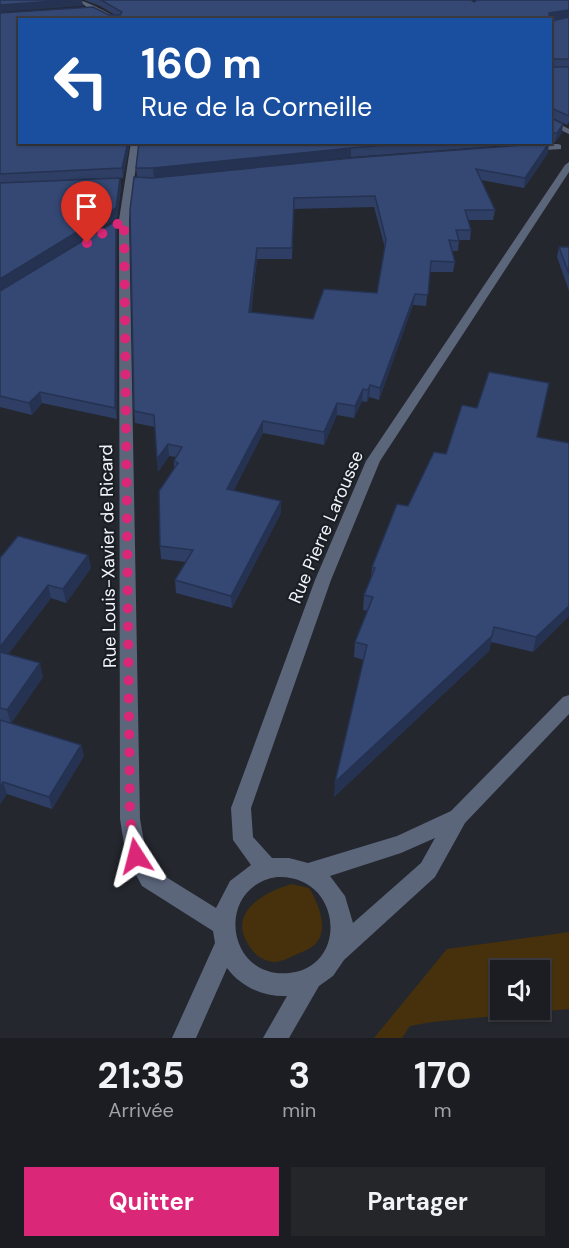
<!DOCTYPE html>
<html lang="fr">
<head>
<meta charset="utf-8">
<style>
	:root { --surface:#1b1d22; --page:#24262a; --text:#f1f3f6; --muted:#a0a2a5; --line:#393b40; --accent:#db2777 }
	body { margin:0; font-family:"DM Sans",sans-serif; background:var(--page); color:var(--text); height:100vh; display:flex; flex-direction:column; font-size:22px; white-space:nowrap }
	* { box-sizing:border-box; margin:0 }
	p { font-size:20px; color:var(--muted) }
	.icon { flex:none; width:33px; height:33px; fill:none; stroke:currentColor; stroke-width:2; stroke-linecap:round; stroke-linejoin:round }
	.map { position:relative; height:1038px; overflow:hidden }
	.panel { display:flex; flex-direction:column; background:var(--surface); flex:1 }
	.panel>* { flex:none }
	.hud { position:absolute; left:18px; top:18px; width:534px; height:126px; border-radius:0px; box-shadow:0 2px 4px #0004,0 0 0 2px var(--line); background:#1a4fa0; color:#fff; overflow:hidden }
	.controls { position:absolute; left:490px; top:960px; display:grid; gap:12px }
	.controls a { display:grid; place-items:center; width:60px; height:60px; border-radius:0px; background:var(--surface); box-shadow:0 2px 4px #0004,0 0 0 2px var(--line); font-size:30px }
	.pin { position:absolute; display:grid; place-items:center; width:51px; height:51px; color:#fff; margin:-62px -26px; border-radius:50% 50% 50% 0; rotate:-45deg; box-shadow:0 0 6px #0007 }
	.pin .icon { rotate:45deg }
	.me { position:absolute; width:66px; margin:-33px; rotate:351deg; stroke-linejoin:round; filter:drop-shadow(0 0 4px #0008) }
	.turn { display:flex; align-items:center; gap:21px; height:126px; padding:0 24px; font-size:27px }
	.turn .icon { width:78px; height:78px; stroke-width:2.5 }
	.turn b { display:block; font-size:42px; line-height:51px }
	.eta { display:flex; justify-content:space-evenly; align-items:center; height:102px; text-align:center }
	.eta b { font-size:36px; font-weight:700; line-height:42px }
	.action { display:flex; gap:12px; margin-top:auto; padding:12px 24px }
	.action a { flex:1; height:69px; border-radius:0px; background:var(--accent); color:#fff; font-size:24px; font-weight:700; line-height:69px; text-align:center }
	.action a+a { background:var(--page); color:var(--text) }
	.map>svg:first-child { display:block }
	.green { fill:#46310c; fill-rule:evenodd }
	.lines { fill:none; stroke-linecap:round; stroke-linejoin:round }
	.minor { fill:#5c667b; fill-rule:evenodd }
	.wall { fill:#2e3e64; fill-rule:evenodd }
	.shaded-wall { fill:#253251 }
	.building { fill:#354874; stroke:#253251; stroke-width:1.5; fill-rule:evenodd }
	.route { stroke:#db2777; stroke-width:10; stroke-dasharray:0 18 }
	.labels { text-anchor:middle; dominant-baseline:central; stroke-width:4.5; stroke-linejoin:round; paint-order:stroke }
	.street-label { font-size:18px; fill:#f2f4f9; stroke:#1a1e25 }
</style>
</head>
<body>
<div class="map">
<svg width="569" height="1038" viewBox="0 0 569 1038">
	<rect width="100%" height="100%" fill="#24272e"/>
	<g class="green">
		<path d="M292 884 309 888C319 904 331 933 312 947 307 950 300 953 295 955 287 959 277 964 269 961 259 959 253 952 248 944 227 911 267 891 292 884Z"/>
		<path d="M569 932V1009L432 1022 410 1026 402 1038H374L447 949ZM540 970V1010H501V970Z"/>
	</g>
	<g class="lines">
		<g class="minor">
			<path d="M78 0C85 0 112 15 121 20 103 20 91 11 78 0Z"/>
			<path d="M550 119 569 129V134L550 125Z"/>
			<path d="M131 142H139L129 220 140 819 146 853 158 872 216 908 230 881 251 865 233 840 231 808 315 580 366 461 565 165 569 162V172L380 461 331 580 251 808 253 837 272 858H289L308 863 397 836 451 811 563 697 569 695V714L465 823 435 877 344 960 333 976 319 986 289 1038H263L287 996C264 997 241 987 227 968L196 1038H172L215 943 213 931 142 886 126 856 120 819 119 220ZM435 838 421 863 353 923 345 896 330 876 401 853ZM277 877C342 874 350 967 289 973 225 979 215 886 277 877Z"/>
			<path d="M558 144 561 145V149L529 151 525 148 529 145Z"/>
		</g>
	</g>
	<g class="wall">
		<path d="M84 0H471L474 2 569 0V122L567 125 551 117 562 133 555 142H550V20L20 142H130L123 178H120L121 187 117 218 5 288 117 231V419L42 403 32 415 0 407V13L115 15 100 6Z"/>
		<path d="M139 142H548L351 157 154 178H143H153L548 153 524 188 481 180 495 210 493 220H468L471 230 470 240H459L458 251H452L455 262 453 272H430L426 306 413 305 379 400 369 397 367 402 362 401 354 418 337 415 324 445 263 433 234 490 281 513 232 608 176 593 175 580 186 562 161 559 160 546 174 468V461L176 457 169 456 158 472 155 427 135 423 134 411 137 177 136 168ZM374 207 385 248 377 293 313 319 251 313 257 259H292L294 209Z"/>
		<path d="M559 247H569V291L557 257Z"/>
		<path d="M537 437 569 616 533 652 491 642 489 651 334 797 364 660 354 657 355 642 368 611 363 610 364 595 371 577 372 567 408 506 446 454Z"/>
		<path d="M88 555 91 568 66 603 51 598 8 654 43 677 11 723 81 745 84 756 52 809 7 794 0 804V558Z"/>
	</g>
	<g class="shaded-wall">
		<path d="M68 0H82L83 6 0 12V5Z"/>
		<path d="M569 10V17L550 20H548L549 13Z"/>
		<path d="M563 124 562 133 555 142 557 133Z"/>
		<path d="M128 142H130L123 178 122 168Z"/>
		<path d="M549 143 548 153 524 188 525 178Z"/>
		<path d="M351 148V157L154 178 153 168Z"/>
		<path d="M120 178 121 187 117 218 0 292V279Z"/>
		<path d="M116 221 117 231V419L115 408Z"/>
		<path d="M257 248V259L249 324V312Z"/>
		<path d="M415 294 413 305 379 400 380 388Z"/>
		<path d="M370 385 369 397 367 402 368 390Z"/>
		<path d="M363 389 362 401 354 418 355 406Z"/>
		<path d="M40 392 42 403 32 415 29 403Z"/>
		<path d="M337 403V415L324 445V432Z"/>
		<path d="M263 421V433L228 502 227 489Z"/>
		<path d="M168 444 169 456 158 472 157 459Z"/>
		<path d="M281 501V513L232 608 231 596Z"/>
		<path d="M88 555 91 568 66 603 63 589Z"/>
		<path d="M48 585 51 598 1 664 0 647Z"/>
		<path d="M569 606V616L533 652 536 637Z"/>
		<path d="M494 627 489 651 334 797 335 782Z"/>
		<path d="M40 663 43 677 11 724 7 710Z"/>
		<path d="M81 745 84 756 52 809 49 797Z"/>
		<path d="M3 782 7 794 0 804V787Z"/>
	</g>
	<g class="building">
		<path d="M0 0H68L0 5Z"/>
		<path d="M101 0H471L474 2 477 0H569V10L549 13V19L550 20H20V142H128L122 168 0 174V13L93 7 109 15H120L122 12Z"/>
		<path d="M569 17V59H551L550 61V20L552 21Z"/>
		<path d="M550 66 551 67H569V116L551 108V118L563 124 557 133H550Z"/>
		<path d="M139 142H422L351 148 153 168H136Z"/>
		<path d="M549 143 525 178 476 169 495 210H465L471 230H456L459 241 449 240 455 262 431 261 428 295 415 294 380 388 370 385 368 390 363 389 355 406 337 403 324 432 263 421 227 489 281 501 231 596 175 580 193 550 160 546 159 491 178 463 174 461 182 447 168 444 157 459 154 415 134 411 130 210 134 177 153 178 352 158ZM375 196 386 240 377 293 324 289 313 319 249 312 257 248H292L294 198Z"/>
		<path d="M120 178 116 208 0 279V183Z"/>
		<path d="M116 221 115 408 40 392 29 403 0 396V291Z"/>
		<path d="M559 247H569V274Z"/>
		<path d="M489 372 549 383 537 437 569 443V606L536 637 494 627 492 636 335 782 367 645 355 642 373 597 364 595 375 568 372 567 397 504 408 506 434 452 446 454 462 405 477 408Z"/>
		<path d="M18 536 88 555 63 589 48 585 0 647V558Z"/>
		<path d="M0 652 40 663 7 710 0 708Z"/>
		<path d="M0 720 81 745 49 797 3 782 0 787Z"/>
	</g>
	<g class="lines">
		<path class="route" d="M87 243 124 220 130 819 136 856"/>
	</g>
	<g class="labels">
		<g class="street-label">
			<text transform="translate(326 527) rotate(-67)">Rue Pierre Larousse</text>
			<text transform="translate(108 556) rotate(-91)">Rue Louis-Xavier de Ricard</text>
		</g>
	</g>
</svg>
<div class="controls">
<a><svg class="icon" aria-label="sound" viewBox="0 0 24 24"><path d="M4 9h4l5-4v14l-5-4H4zM17 9q2 3 0 6"/></svg></a>
</div>
<div class="pin" style="left:87px;top:243px;background:#d93025"><svg class="icon" aria-label="arrive" viewBox="0 0 24 24"><path d="M6 21V4h12l-3 4 3 4H6"/></svg></div>
<svg class="me" style="left:136px;top:856px" viewBox="-20 -20 40 40"><path d="M0-17L14 15 0 8-14 15z" fill="#db2777" stroke="#fff" stroke-width="4"/></svg>
<div class="hud">
<div class="turn"><svg class="icon" aria-label="left" viewBox="0 0 24 24"><path d="M17 20v-9H6M10 6l-5 5 5 5"/></svg><div><b>160 m</b>Rue de la Corneille</div></div>
</div>
</div>
<section class="panel">
<div class="eta">
<div><b>21:35</b><p>Arrivée</p></div>
<div><b>3</b><p>min</p></div>
<div><b>170</b><p>m</p></div>
</div>
<div class="action"><a>Quitter</a><a>Partager</a></div>
</section>
</body>
</html>
